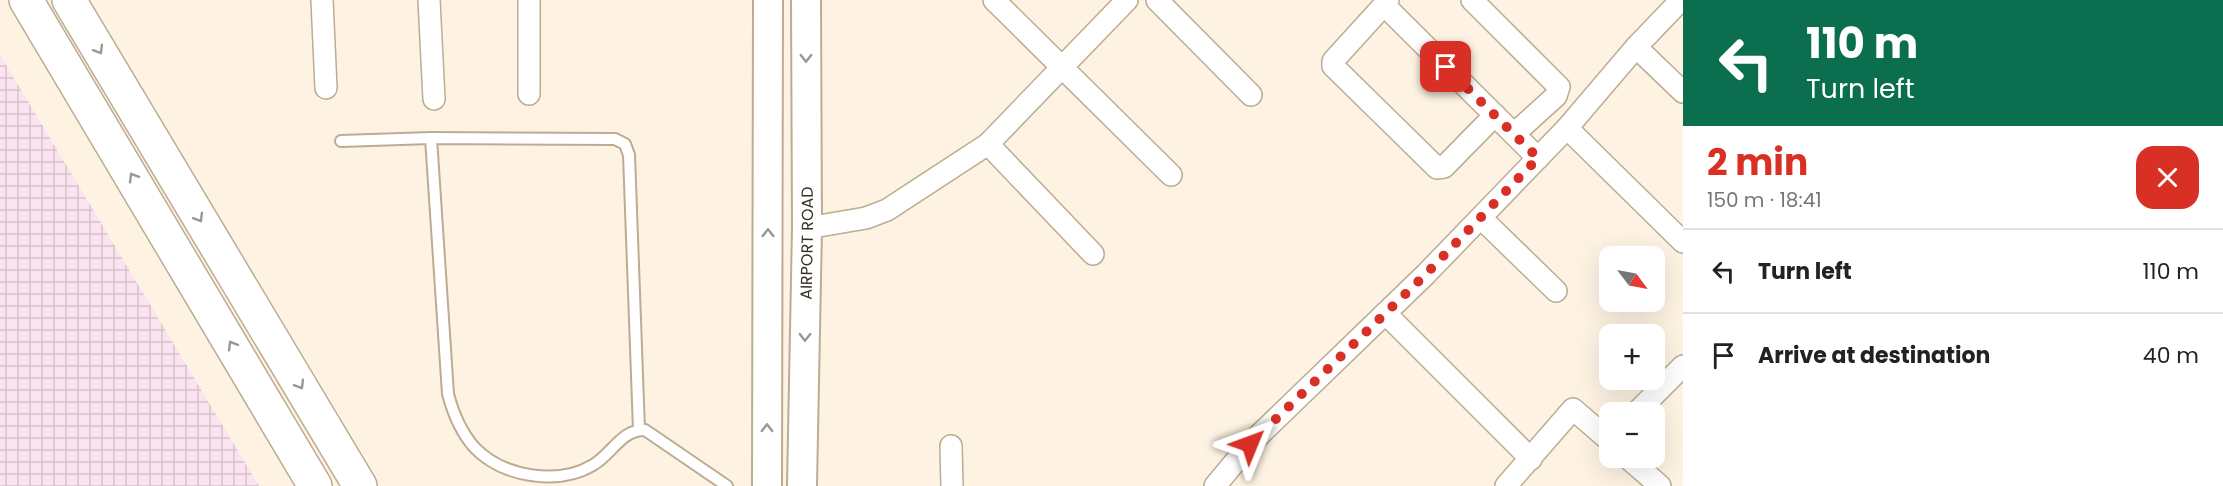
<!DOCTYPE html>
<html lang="en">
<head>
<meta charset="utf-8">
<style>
	:root { --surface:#fff; --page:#f6f6f6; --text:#222; --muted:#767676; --line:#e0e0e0; --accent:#d93025 }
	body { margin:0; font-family:Poppins,sans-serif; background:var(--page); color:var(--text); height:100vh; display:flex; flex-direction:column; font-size:22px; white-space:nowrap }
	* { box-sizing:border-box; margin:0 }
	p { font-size:20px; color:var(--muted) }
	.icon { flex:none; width:33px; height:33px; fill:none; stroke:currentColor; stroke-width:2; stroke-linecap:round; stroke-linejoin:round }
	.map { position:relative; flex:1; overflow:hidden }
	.details { display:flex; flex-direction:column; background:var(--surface); width:540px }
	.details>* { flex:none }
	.guide { background:#0b6e4f; color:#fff; overflow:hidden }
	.needle { width:39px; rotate:122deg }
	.tools { position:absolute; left:1599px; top:246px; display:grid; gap:12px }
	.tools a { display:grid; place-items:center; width:66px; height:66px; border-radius:12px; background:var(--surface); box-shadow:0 6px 24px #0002; font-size:30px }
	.pin { position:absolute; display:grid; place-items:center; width:51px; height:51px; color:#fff; margin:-26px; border-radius:12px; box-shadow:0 3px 9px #0006 }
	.me { position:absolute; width:66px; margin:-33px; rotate:46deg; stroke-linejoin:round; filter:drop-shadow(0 0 4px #0008) }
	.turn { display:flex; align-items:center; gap:21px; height:126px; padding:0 24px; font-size:27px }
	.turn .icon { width:78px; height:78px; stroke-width:2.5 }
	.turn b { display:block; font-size:42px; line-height:51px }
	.round { display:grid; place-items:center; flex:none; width:63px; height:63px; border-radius:18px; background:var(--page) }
	.overview { display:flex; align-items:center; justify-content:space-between; height:102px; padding:0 24px }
	h1 { font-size:36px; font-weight:700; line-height:45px; color:var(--accent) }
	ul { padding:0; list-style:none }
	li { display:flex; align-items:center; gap:18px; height:84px; padding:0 24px; border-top:2px solid var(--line) }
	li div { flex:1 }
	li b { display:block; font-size:22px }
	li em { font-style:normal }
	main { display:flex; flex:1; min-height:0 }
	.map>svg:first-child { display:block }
	.industrial { fill:url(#industrial-grid) }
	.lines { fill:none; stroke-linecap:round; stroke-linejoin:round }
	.service-casing { stroke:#bcac92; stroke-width:14 }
	.minor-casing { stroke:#bcac92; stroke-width:24 }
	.secondary-casing { stroke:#bcac92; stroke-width:32 }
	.primary-casing { stroke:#bcac92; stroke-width:36 }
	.service { stroke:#fff; stroke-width:10 }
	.minor { stroke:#fff; stroke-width:21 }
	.secondary { stroke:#fff; stroke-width:28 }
	.primary { stroke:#fff; stroke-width:33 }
	.oneway { stroke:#9a9892 }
	.route { stroke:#d93025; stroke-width:10; stroke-dasharray:0 18 }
	.labels { text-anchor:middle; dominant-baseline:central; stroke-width:6; stroke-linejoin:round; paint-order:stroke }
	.street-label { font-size:16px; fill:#363025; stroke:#fff }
</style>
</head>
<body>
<main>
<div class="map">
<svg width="1683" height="486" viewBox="0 0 1683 486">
	<defs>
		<pattern id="industrial-grid" width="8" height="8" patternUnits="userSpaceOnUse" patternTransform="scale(1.5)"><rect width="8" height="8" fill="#fbe3ef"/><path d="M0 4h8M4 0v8" fill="none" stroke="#d8c3cd"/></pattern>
	</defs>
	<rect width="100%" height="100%" fill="#fef3e3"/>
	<path class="industrial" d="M0 55 259 486H0Z"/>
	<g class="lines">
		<defs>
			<g id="service">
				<path d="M431 138 448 394C453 413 461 432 474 447 502 477 558 486 593 465 611 455 622 429 645 430L727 486"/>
				<path d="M341 141 431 138 615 139 625 144 629 155 639 430"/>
			</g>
			<g id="minor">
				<path d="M322 0 326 88"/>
				<path d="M429 0 434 99"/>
				<path d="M529 0V94"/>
				<path d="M994 0 1171 175"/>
				<path d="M1157 0 1251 95"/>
				<path d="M1388 0 1384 5 1538 158"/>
				<path d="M1472 0 1559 87 1556 96 1514 134"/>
				<path d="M1384 5 1333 61V66L1437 168 1444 167 1495 115"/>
				<path d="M1636 47 1683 92"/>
				<path d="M1567 128 1683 242"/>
				<path d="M988 144 1093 254"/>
				<path d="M1481 218 1556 291"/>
				<path d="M807 228 866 218 887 210 988 144 1127 0"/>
				<path d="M1386 314 1531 459"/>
				<path d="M1637 412 1683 366"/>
				<path d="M951 446 952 486"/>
				<path d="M1628 458 1660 486"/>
				<path d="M1215 486 1250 444 1426 274 1538 158 1567 128 1636 47 1681 0"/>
				<path d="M1506 486 1573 409 1610 441"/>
			</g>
			<g id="secondary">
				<path d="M767 486 768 0"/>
				<path id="s1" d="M802 486 807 228 806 0"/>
			</g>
			<g id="primary">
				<path d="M26 0 315 486"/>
				<path d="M69 0 360 486"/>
			</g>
		</defs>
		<use href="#service" class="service-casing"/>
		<use href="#minor" class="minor-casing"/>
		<use href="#secondary" class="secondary-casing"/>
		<use href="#primary" class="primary-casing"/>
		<use href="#service" class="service"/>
		<use href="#minor" class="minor"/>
		<use href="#secondary" class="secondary"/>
		<use href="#primary" class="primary"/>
	</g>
	<defs><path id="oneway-chevron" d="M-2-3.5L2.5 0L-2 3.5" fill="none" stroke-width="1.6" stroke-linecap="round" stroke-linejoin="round" transform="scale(1.5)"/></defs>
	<g class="oneway">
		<use href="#oneway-chevron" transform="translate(99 50) rotate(59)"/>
		<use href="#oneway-chevron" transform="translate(806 58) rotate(90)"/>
		<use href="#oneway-chevron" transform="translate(133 177) rotate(-121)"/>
		<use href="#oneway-chevron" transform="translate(199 218) rotate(59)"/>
		<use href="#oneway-chevron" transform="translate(768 233) rotate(-90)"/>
		<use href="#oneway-chevron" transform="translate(805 337) rotate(91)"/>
		<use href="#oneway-chevron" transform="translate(232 345) rotate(-121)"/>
		<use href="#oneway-chevron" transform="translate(300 385) rotate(59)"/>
		<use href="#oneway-chevron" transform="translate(767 428) rotate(-90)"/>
	</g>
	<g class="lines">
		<path class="route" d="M1250 444 1426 274 1538 158 1446 67"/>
	</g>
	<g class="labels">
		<g class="street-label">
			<text stroke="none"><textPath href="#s1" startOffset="243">AIRPORT ROAD</textPath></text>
		</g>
	</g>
</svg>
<div class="tools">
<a><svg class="needle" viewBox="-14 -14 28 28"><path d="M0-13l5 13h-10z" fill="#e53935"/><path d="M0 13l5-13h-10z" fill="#767676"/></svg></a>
<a>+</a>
<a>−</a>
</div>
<div class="pin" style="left:1446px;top:67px;background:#d93025"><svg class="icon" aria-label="arrive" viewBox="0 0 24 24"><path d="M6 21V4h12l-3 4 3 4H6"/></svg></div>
<svg class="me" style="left:1250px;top:444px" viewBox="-20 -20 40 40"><path d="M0-17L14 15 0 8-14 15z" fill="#d93025" stroke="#fff" stroke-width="4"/></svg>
</div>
<section class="details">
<div class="guide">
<div class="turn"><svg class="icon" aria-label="left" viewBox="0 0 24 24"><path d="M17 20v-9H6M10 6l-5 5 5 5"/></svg><div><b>110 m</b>Turn left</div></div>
</div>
<div class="overview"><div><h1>2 min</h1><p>150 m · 18:41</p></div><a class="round" style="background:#d93025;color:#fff"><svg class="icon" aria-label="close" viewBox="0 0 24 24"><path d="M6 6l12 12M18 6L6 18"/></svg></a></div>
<ul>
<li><svg class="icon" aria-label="left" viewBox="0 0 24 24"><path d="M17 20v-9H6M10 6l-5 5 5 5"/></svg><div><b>Turn left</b></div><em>110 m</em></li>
<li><svg class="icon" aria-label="arrive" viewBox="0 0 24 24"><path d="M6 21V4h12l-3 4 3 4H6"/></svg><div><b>Arrive at destination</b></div><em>40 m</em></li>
</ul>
</section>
</main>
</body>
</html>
